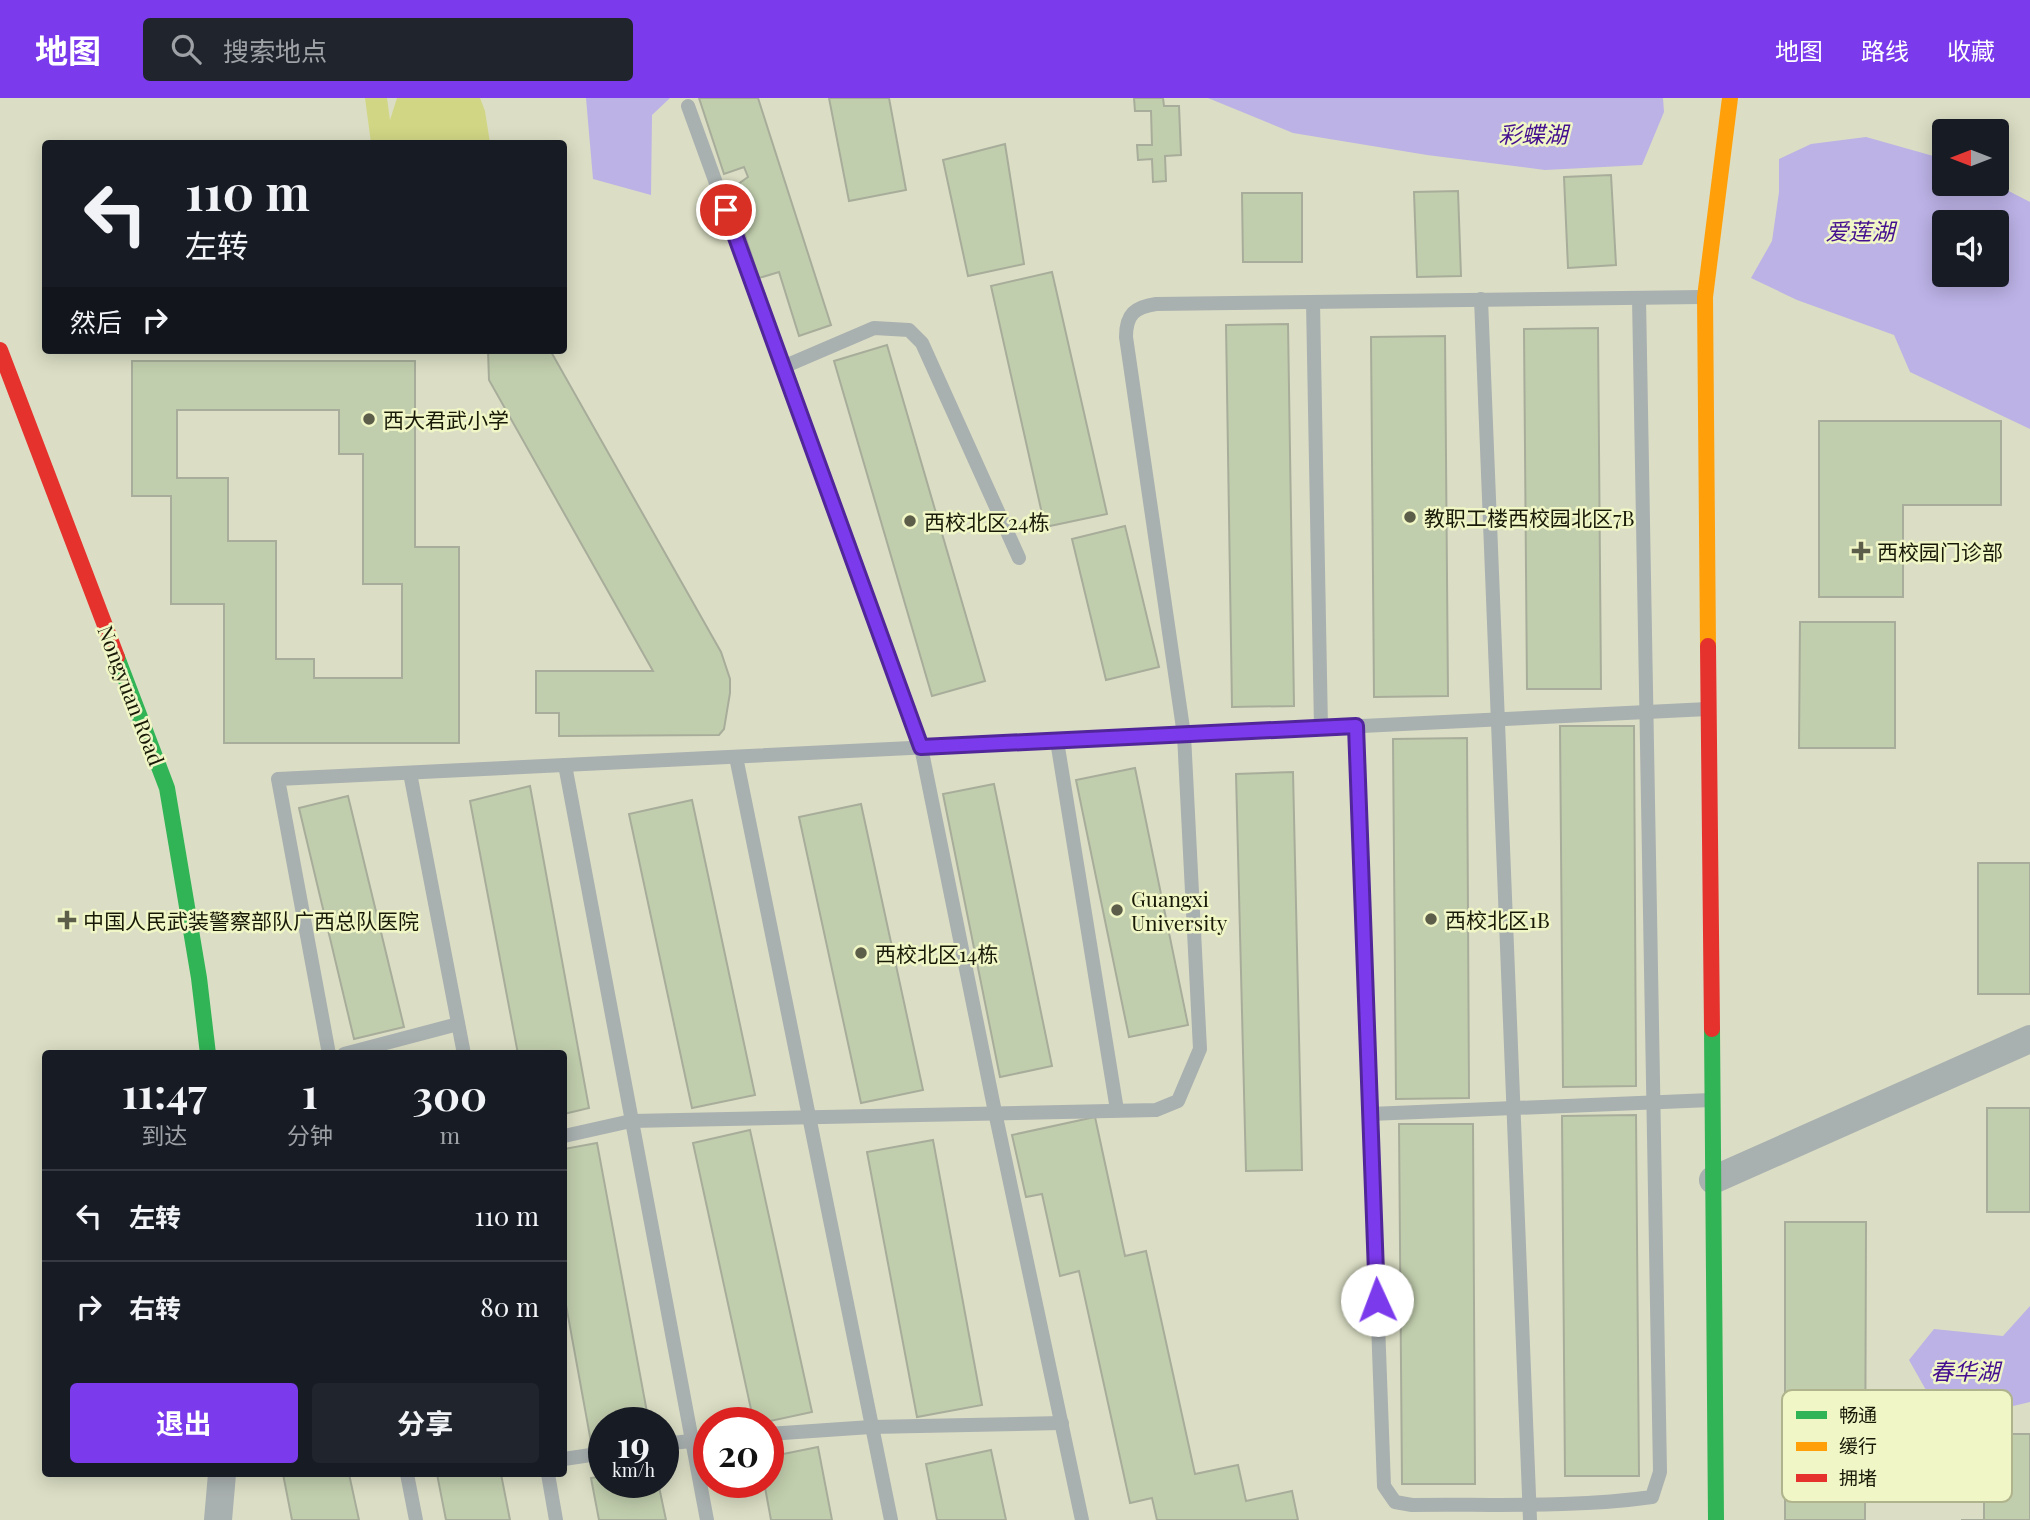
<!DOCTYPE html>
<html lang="zh">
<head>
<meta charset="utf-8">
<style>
	:root { --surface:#171b24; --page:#20242c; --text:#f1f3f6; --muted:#9ea1a6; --line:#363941; --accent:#7c3aed }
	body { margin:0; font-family:"Playfair Display","Noto Sans SC",serif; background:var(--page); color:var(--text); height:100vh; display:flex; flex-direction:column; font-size:26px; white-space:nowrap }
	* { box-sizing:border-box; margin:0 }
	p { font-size:23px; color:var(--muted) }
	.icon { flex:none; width:38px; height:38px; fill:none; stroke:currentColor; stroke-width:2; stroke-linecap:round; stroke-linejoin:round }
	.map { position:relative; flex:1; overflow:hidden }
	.details { position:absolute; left:42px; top:952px; width:525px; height:427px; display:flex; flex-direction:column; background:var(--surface); border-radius:7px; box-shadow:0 4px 18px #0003 }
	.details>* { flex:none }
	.hud { position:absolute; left:42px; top:42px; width:525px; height:214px; border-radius:7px; box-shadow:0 4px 18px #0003; background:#171b24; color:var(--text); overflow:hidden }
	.needle { width:46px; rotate:270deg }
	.tools { position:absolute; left:1932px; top:21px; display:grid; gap:14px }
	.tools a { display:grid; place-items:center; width:77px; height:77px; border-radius:7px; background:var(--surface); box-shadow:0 4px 18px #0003; font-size:35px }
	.speed { position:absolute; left:588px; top:1309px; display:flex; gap:14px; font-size:35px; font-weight:700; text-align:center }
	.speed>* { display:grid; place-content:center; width:91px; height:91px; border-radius:50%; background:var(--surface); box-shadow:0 4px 18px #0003; line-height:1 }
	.speed small { font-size:18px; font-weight:400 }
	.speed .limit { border:10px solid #d22; background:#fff; color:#111 }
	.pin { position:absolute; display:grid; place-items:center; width:60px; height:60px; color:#fff; margin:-30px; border:4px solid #fff; border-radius:50%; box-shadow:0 2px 7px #0007 }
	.me { position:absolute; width:77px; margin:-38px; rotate:358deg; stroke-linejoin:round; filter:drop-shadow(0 0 5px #0008) }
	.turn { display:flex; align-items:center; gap:24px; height:147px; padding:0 28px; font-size:32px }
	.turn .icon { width:91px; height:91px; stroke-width:2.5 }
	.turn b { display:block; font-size:49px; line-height:60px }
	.then { display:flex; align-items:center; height:66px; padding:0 28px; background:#0003; gap:14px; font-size:26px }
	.eta { display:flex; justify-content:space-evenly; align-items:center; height:119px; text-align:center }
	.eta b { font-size:42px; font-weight:700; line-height:49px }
	.action { display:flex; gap:14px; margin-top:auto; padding:14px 28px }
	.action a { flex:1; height:80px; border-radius:7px; background:var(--accent); color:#fff; font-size:28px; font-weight:700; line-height:80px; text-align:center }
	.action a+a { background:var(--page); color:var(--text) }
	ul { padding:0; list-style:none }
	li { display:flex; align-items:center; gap:21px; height:91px; padding:0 28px; border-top:2px solid var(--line) }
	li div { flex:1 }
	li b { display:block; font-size:26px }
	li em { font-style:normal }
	header { display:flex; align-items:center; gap:42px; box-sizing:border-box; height:98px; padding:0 35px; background:var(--accent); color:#fff }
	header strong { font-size:33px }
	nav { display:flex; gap:38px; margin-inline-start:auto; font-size:24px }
	.search { width:490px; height:63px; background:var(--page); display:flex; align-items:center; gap:18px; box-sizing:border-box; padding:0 24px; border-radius:7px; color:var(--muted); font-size:26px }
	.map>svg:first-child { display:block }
	.green { fill:#d1d685 }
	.water { fill:#bcb2e6; fill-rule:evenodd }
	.building { fill:#c1cead; stroke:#a7ad9a; stroke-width:2; fill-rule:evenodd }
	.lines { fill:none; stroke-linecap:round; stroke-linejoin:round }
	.lane { stroke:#a9b0b0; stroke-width:14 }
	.street { stroke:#a9b0b0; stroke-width:28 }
	.fast { stroke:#30b455; stroke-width:16 }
	.slow { stroke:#ff9f0a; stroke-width:16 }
	.jam { stroke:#e5322d; stroke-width:16 }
	.route-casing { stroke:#51269a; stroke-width:18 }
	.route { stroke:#7c3aed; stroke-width:12 }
	.poi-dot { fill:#5c5e49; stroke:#f1f6c6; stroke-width:2.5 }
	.labels { text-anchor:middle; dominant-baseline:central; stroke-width:5; stroke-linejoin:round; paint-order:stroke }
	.poi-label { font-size:21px; fill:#181907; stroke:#f1f6c6; text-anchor:start }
	.street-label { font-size:21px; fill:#181907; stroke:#f1f6c6 }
	.water-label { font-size:23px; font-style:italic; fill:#430f8f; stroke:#f1f6c6 }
	.key { fill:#f1f6c6; stroke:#b0b48d; stroke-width:2 }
	.key-label { font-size:19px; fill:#181907 }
</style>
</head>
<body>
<header>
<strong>地图</strong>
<div class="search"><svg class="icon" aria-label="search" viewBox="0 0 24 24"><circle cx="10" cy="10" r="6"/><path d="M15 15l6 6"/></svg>搜索地点</div>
<nav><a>地图</a><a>路线</a><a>收藏</a></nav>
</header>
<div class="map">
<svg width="2030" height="1422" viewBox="0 0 2030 1422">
	<rect width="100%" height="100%" fill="#dbdec4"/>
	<path class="green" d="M365 0H387L390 22 397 0H480L485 13 490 45H371Z"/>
	<g class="water">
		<path d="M586 0H670L652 17 651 97 593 81Z"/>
		<path d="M1208 0H1663L1664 14 1642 67 1545 72 1427 57 1293 35Z"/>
		<path d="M1866 39 1944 61V86H1995L2030 104V331L1910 274 1894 237 1797 202 1751 180 1772 143 1779 94V61L1811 46ZM1944 124H1997V177H1944Z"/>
		<path d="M2030 1208V1304L1996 1312 1935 1308 1909 1262 1934 1231 2003 1238Z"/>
	</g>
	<g class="building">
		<path d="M699 0H758L831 227 799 238 779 174 759 180 730 92 748 79 744 69 724 76Z"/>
		<path d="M829 0H889L906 92 849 103Z"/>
		<path d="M1134 0H1163L1164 8H1179L1181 57 1165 58 1166 83 1153 84 1152 61 1138 62 1137 47H1152L1151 13H1135Z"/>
		<path d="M1005 46 1024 166 968 178 943 62Z"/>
		<path d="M1611 77 1616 167 1568 170 1564 79Z"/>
		<path d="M1458 93 1461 178 1417 179 1414 94Z"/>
		<path d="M1242 95H1302V164H1243Z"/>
		<path d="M1052 174 1107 416 1045 429 991 188Z"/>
		<path d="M1288 226 1294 608 1232 609 1226 227Z"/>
		<path d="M1598 230 1601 591H1527L1524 231Z"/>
		<path d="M1445 238 1448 598 1374 599 1371 239Z"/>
		<path d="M887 247 985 583 932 598 834 263Z"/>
		<path d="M488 252H550L721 554 730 581V595L724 631 719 637 559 638V615H536V573H653L489 282Z"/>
		<path d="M132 263H415V449H459V645H224V506H171V398H132ZM177 312H339V356H363V486H402V580H314V561H276V443H228V380H177Z"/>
		<path d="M1819 323H2001V407H1903V499H1819Z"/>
		<path d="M1125 428 1159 569 1106 582 1072 441Z"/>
		<path d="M1800 524H1895V650H1799Z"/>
		<path d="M1560 628H1634L1636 988 1563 989Z"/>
		<path d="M1467 640 1469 1000 1396 1001 1393 641Z"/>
		<path d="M1135 670 1188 927 1129 939 1076 682Z"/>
		<path d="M1293 674 1302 1072 1246 1073 1236 676Z"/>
		<path d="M994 686 1052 968 1000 979 943 696Z"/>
		<path d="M530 688 589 1010 564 1016V956H518L470 703Z"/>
		<path d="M348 698 404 929 354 941 299 710Z"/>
		<path d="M692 702 755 997 692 1010 629 716Z"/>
		<path d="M861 706 923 992 861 1005 799 719Z"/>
		<rect x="1978" y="765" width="52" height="131"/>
		<rect x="1987" y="1010" width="43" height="104"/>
		<path d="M1636 1017 1639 1378H1565L1562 1018Z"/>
		<path d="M1095 1019 1125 1158 1146 1153 1195 1376 1238 1367 1246 1403 1292 1393 1298 1422H1157L1152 1400 1130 1405 1079 1173 1060 1178 1042 1096 1026 1099 1012 1037Z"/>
		<path d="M1399 1026H1473L1475 1386H1402Z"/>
		<path d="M750 1032 812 1314 761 1325H754L693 1045Z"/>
		<path d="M933 1042 982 1307 917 1319 867 1054Z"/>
		<path d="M597 1045 649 1325H604V1342L591 1344 564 1196V1051Z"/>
		<path d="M1785 1124H1866L1865 1422H1785Z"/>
		<path d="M1985 1336H2030V1422H1961H1984V1398H1971V1380H1984V1363H1962V1347L1985 1348Z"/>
		<path d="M818 1349 832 1422H771L764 1384H768V1359Z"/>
		<path d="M991 1352 1006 1422H937L926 1366Z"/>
		<path d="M283 1376H349L359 1422H292Z"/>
		<path d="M437 1376H501L510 1422H446Z"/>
		<path d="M604 1378V1384H658L666 1422H599L591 1380Z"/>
	</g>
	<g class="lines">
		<g class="lane">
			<path d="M688 8 921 649 995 1014 1082 1422"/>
			<path d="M1481 201 1530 1422"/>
			<path d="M1313 204 1321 630"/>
			<path d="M783 269 874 230 909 232 922 245 1019 460"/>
			<path d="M1356 628 1384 1388 1395 1404 1412 1407C1489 1406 1575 1410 1652 1399L1660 1374 1639 200"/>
			<path d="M1057 643 1117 1012"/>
			<path d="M736 659 891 1422"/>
			<path d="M565 667 707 1422"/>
			<path d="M410 675 464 956"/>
			<path d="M329 956 278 681 1708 611"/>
			<path d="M344 956 458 926"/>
			<path d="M1370 1016 1711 1002"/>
			<path d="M564 1038 631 1023 1156 1012 1178 1003 1200 951 1184 637 1126 239C1126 216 1135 209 1156 206L1703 199"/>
			<path d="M768 1336 871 1329 1062 1325"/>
			<path d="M663 1346 709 1341"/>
			<path d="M564 1361 604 1355"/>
			<path d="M407 1376 416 1422"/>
			<path d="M548 1376 556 1422"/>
		</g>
		<g class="street">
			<path d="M1713 1082 2030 941"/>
			<path d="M218 1422 222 1376"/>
		</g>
		<g class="fast">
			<path d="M117 559 167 690 199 880 208 956"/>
			<path d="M1712 931 1716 1422"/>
		</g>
		<path class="slow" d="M1708 548 1705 199 1730 0"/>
		<g class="jam">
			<path d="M0 252 117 559"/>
			<path d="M1708 548 1712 931"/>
		</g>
	</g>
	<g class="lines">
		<defs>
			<path id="route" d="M726 112 921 649 1356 628 1377 1202"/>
		</defs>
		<use href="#route" class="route-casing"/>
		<use href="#route" class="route"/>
	</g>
	<g class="poi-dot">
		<circle cx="369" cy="321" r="7"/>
		<circle cx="1410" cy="419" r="7"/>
		<circle cx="910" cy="423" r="7"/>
		<path d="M1857.5 442.5h7v7h7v7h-7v7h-7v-7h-7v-7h7z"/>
		<circle cx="1117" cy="812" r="7"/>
		<circle cx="1431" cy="821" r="7"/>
		<path d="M63.5 811.5h7v7h7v7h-7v7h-7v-7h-7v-7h7z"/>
		<circle cx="861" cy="855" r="7"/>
	</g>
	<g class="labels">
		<g class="poi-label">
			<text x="383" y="321">西大君武小学</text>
			<text x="1424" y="419">教职工楼西校园北区7B</text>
			<text x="924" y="423">西校北区24栋</text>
			<text x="1877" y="453">西校园门诊部</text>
			<text x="1131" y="800">Guangxi<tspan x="1131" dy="24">University</tspan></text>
			<text x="1445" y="821">西校北区1B</text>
			<text x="83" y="822">中国人民武装警察部队广西总队医院</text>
			<text x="875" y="855">西校北区14栋</text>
		</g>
		<g class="street-label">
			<text transform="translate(132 597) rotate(69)">Nongyuan Road</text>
		</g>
		<g class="water-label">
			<text x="1533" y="35">彩蝶湖</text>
			<text x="1860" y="132">爱莲湖</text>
			<text x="1965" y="1272">春华湖</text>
		</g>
	</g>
	<rect x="1782" y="1292" width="230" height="112" rx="10" class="key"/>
	<rect x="1796" y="1313" width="31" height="8" fill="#30b455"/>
	<rect x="1796" y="1344" width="31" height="9" fill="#ff9f0a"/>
	<rect x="1796" y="1376" width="31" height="8" fill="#e5322d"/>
	<g class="key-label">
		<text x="1839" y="1324">畅通</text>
		<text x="1839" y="1355">缓行</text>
		<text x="1839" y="1387">拥堵</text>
	</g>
</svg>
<div class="tools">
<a><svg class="needle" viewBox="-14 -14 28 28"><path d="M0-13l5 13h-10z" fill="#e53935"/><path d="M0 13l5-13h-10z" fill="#9ea1a6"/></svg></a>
<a><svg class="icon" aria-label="sound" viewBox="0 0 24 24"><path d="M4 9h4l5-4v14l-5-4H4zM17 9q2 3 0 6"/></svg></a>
</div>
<div class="speed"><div>19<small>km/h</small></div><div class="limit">20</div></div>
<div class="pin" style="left:726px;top:112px;background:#d93025"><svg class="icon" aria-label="arrive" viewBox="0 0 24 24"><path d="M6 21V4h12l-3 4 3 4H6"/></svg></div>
<svg class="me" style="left:1377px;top:1202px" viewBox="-20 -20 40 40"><circle r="19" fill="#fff"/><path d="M0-13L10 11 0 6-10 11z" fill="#7c3aed"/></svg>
<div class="hud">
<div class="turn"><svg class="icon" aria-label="left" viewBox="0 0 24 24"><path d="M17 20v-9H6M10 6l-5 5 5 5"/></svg><div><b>110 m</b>左转</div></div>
<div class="then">然后<svg class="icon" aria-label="right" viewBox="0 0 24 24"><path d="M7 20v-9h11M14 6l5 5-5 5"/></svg></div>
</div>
<section class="details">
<div class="eta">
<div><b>11:47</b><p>到达</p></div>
<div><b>1</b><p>分钟</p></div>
<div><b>300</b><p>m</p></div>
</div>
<ul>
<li><svg class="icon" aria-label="left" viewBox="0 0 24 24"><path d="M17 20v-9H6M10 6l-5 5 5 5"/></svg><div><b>左转</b></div><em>110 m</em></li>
<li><svg class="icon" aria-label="right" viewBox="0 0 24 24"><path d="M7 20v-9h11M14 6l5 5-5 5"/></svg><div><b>右转</b></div><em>80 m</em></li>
</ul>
<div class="action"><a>退出</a><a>分享</a></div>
</section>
</div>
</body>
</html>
